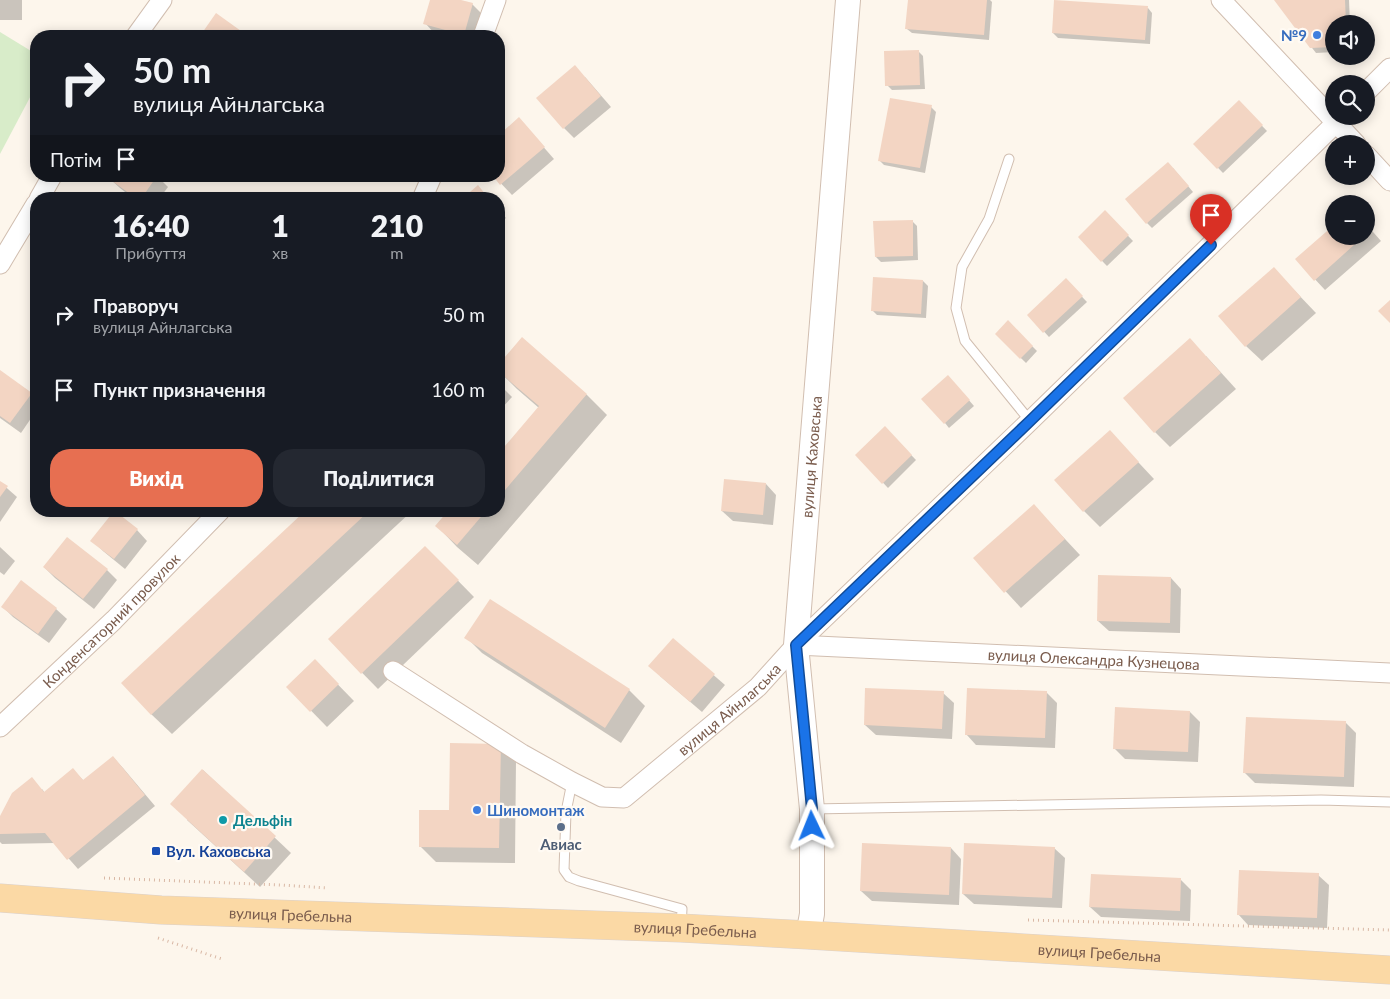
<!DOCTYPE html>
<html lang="uk">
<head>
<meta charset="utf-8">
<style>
	:root { --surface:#171b24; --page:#242831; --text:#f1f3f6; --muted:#9ea1a6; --accent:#e76f51 }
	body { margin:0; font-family:Lato,sans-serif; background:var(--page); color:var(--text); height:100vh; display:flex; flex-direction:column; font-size:19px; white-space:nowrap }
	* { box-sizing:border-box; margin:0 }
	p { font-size:16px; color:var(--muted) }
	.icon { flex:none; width:28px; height:28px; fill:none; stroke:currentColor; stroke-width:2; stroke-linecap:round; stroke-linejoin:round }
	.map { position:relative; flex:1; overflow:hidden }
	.sheet { position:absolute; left:30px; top:192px; width:475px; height:325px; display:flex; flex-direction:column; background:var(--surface); border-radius:20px; box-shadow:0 2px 12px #0003 }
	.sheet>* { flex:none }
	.banner { position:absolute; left:30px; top:30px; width:475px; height:152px; border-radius:20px; box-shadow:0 2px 12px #0003; background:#171b24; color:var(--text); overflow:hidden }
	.controls { position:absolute; left:1325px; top:15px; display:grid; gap:10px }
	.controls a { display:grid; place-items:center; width:50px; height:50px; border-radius:50%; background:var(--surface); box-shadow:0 2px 12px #0003; font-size:25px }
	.pin { position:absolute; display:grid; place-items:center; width:42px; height:42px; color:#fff; margin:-51px -21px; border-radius:50% 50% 50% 0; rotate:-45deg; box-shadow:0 0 5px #0007 }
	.pin .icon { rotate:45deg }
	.me { position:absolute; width:55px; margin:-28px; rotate:358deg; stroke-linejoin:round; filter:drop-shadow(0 0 4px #0008) }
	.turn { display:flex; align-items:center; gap:18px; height:105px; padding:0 20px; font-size:22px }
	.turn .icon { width:65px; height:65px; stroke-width:2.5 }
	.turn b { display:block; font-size:35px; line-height:42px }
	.then { display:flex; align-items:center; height:48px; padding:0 20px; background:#0003; gap:10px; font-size:19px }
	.eta { display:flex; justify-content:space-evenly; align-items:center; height:85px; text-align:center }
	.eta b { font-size:30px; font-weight:800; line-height:35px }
	.primary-button { display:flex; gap:10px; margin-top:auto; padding:10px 20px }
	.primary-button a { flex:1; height:58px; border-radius:20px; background:var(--accent); color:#fff; font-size:20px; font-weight:800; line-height:58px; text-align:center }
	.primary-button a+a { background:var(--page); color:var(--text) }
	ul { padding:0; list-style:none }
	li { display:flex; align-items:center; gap:15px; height:75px; padding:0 20px }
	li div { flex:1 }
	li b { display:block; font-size:19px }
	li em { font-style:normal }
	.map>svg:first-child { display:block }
	.green { fill:#d8ecc9 }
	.shadow { fill:#0003 }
	.building { fill:#f3d5c3 }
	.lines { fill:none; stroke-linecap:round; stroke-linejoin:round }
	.service-casing { stroke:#d1beb0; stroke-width:11 }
	.minor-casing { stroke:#d1beb0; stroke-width:21 }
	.tertiary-casing { stroke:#d1beb0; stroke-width:26 }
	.primary-casing { stroke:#dad1cd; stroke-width:29 }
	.path { stroke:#d9b8a5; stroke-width:3; stroke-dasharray:1 4; stroke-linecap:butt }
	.service { stroke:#fff; stroke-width:9 }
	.minor { stroke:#fff; stroke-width:19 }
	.tertiary { stroke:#fff; stroke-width:24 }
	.primary { stroke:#fbd9a5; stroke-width:28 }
	.route-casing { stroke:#114b97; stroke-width:12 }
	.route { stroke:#1a73e8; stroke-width:9 }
	.shop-dot { fill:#3f7fe0; stroke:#fffaf3; stroke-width:2 }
	.culture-dot { fill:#0f9aa8; stroke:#fffaf3; stroke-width:2 }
	.service-dot { fill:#5c6f8a; stroke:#fffaf3; stroke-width:2 }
	.transit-dot { fill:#1a4fb4; stroke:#fffaf3; stroke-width:2 }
	.labels { text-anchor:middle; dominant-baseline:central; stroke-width:4.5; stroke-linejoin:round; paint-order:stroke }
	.shop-label { font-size:15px; font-weight:bold; fill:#366cbe; stroke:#fffaf3; text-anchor:end }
	.street-label { font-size:15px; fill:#7a5c4d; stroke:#fffaf3 }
	.culture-label { font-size:15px; font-weight:bold; fill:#0d838f; stroke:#fffaf3; text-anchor:start }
	.service-label { font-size:15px; font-weight:bold; fill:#4e5e75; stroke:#fffaf3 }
	.transit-label { font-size:15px; font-weight:bold; fill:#164399; stroke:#fffaf3; text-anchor:start }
</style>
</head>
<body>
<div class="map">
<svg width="1390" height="999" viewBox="0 0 1390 999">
	<rect width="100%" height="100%" fill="#fdf6ec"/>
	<path class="green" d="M0 32 36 54V86L0 154Z"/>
	<g class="shadow">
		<rect x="0" y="0" width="22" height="20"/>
		<path d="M431 0H457L472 4 483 15 477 36H444L435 34 425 23Z"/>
		<path d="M909 0H990L992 2 989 40 912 33 907 29Z"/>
		<path d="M1275 0H1349L1350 24H1334V52L1316 53Z"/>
		<path d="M1148 8 1152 13 1150 44 1058 38 1053 33Z"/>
		<path d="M918 51 923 56 925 89 892 90 887 85Z"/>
		<path d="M585 77 611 107 574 138 564 128Z"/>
		<path d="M1239 102 1267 131 1223 173 1195 144Z"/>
		<path d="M931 107 936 112 925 173 884 165 879 160Z"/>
		<path d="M519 119 554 159 512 195 494 176H499V137Z"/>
		<path d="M1173 168 1193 192 1152 228 1147 223Z"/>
		<path d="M110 176H157L168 187 159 199H134L120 188 109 178Z"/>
		<path d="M410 176H432L427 186Z"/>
		<path d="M499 210 506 218 499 224Z"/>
		<path d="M1105 212 1133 241 1107 266 1079 237Z"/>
		<path d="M912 221 917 226 918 260 881 262 876 257Z"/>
		<path d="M1366 224 1381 241 1325 290 1297 260 1334 236H1366Z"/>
		<path d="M1274 269 1316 313 1262 361 1246 346Z"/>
		<path d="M1066 280 1087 302 1049 337 1029 315Z"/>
		<path d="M923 281 928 286 926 318 877 315 872 310Z"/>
		<path d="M36 306V317L32 313Z"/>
		<path d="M1008 322 1037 351 1026 363 996 334Z"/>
		<path d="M522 339 587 395 607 415 478 565 457 547 437 526 450 511H499V455L539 408 517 389 499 371V366Z"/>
		<path d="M1206 356 1236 389 1170 447 1155 432Z"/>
		<path d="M0 372 31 394 36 399V411L21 433 0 418Z"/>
		<path d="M953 382 974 406 949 428 945 423Z"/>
		<path d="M499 384 512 397 499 411Z"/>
		<path d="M885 428 916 460 888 488 857 455Z"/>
		<path d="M1110 432 1154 479 1100 527 1084 511Z"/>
		<path d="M0 482 17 497 0 522Z"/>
		<path d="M766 484 776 495 773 525 733 521 722 511Z"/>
		<path d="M1034 506 1080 555 1021 608 975 558Z"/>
		<path d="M306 511H412L172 734 151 714Z"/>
		<path d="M137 530 147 541 125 569 103 551 92 540Z"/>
		<path d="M0 547 15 561 4 575 0 572Z"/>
		<path d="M425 547 474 597 378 689 330 640Z"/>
		<path d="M44 567 107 570 117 580 94 609 55 578Z"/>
		<path d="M1171 578 1181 589 1180 633 1109 631 1098 621Z"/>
		<path d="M3 607 56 609 67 619 49 643 13 617Z"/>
		<path d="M466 637 629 690 645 706 621 743 482 653Z"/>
		<path d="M673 640 725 685 702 712 660 676Z"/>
		<path d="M315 661 354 701 327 727 288 687Z"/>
		<path d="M1046 692 1057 703 1055 748 976 745 966 734Z"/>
		<path d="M943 693 954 703 952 739 876 735 865 725Z"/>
		<path d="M1190 712 1200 722 1198 762 1125 759 1115 749Z"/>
		<path d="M1346 723 1356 733 1354 787 1255 783 1244 772Z"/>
		<path d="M500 745 516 761 515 863 436 862 420 846 450 812Z"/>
		<path d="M113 757 123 768 155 806 78 869 55 843 2 844 0 842V818L42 789 45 793 73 770 84 781Z"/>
		<path d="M203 770 291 853 260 887 187 820Z"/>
		<path d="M951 848 961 859 959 905 872 901 861 891Z"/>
		<path d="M1054 848 1065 858 1062 908 974 904 963 894Z"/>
		<path d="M1318 875 1329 885 1327 928 1248 925 1238 914Z"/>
		<path d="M1181 880 1191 890 1190 921 1101 917 1090 907Z"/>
	</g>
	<g class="building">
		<path d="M430 0H461L473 3 464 35 423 24Z"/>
		<path d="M908 0H987L984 35 905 29Z"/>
		<path d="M1054 0 1148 6 1145 40 1052 33Z"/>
		<path d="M1274 0H1345L1346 24H1334V47L1310 48Z"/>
		<path d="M216 13 248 36H200Z"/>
		<path d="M919 50 920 85 885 86 884 51Z"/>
		<path d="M575 65 601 96 563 129 536 98Z"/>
		<path d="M890 98 932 105 920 168 878 161Z"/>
		<path d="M1239 100 1263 125 1217 169 1193 144Z"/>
		<path d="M519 117 545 147 500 185 493 176H499V135Z"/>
		<path d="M1168 162 1189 186 1146 224 1125 199Z"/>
		<path d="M109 176H157L141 199H137L108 178Z"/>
		<path d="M478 185 489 199H462Z"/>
		<path d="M1105 210 1129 235 1101 262 1078 237Z"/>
		<path d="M913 220V256L875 257 873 221Z"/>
		<path d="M1334 225V236H1364L1314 281 1295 259Z"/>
		<path d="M1274 267 1301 297 1245 347 1218 316Z"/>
		<path d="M873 277 923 280 921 314 871 311Z"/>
		<path d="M1066 278 1083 296 1043 333 1027 315Z"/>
		<path d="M1390 300V323L1378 311Z"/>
		<path d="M1008 320 1033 346 1020 359 995 334Z"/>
		<path d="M522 337 587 394 499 497V453L539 406 499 372V364Z"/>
		<path d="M1190 338 1221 373 1154 433 1123 398Z"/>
		<path d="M0 370 32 393 10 423 0 416Z"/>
		<path d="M948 375 970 400 944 424 921 399Z"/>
		<path d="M885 426 912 455 882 484 855 455Z"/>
		<path d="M1110 430 1139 462 1083 512 1054 480Z"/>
		<path d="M724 479 766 483 763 515 721 511Z"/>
		<path d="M0 481 8 486 0 497Z"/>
		<path d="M1034 504 1065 539 1004 593 973 558Z"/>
		<path d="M114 511H115L138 529 114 559 90 541Z"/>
		<path d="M305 511H369L151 715 121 683Z"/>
		<path d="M448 511H486L457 545 435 526Z"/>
		<path d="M67 537 108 569 83 599 43 567Z"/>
		<path d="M425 546 459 580 361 674 328 639Z"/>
		<path d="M1098 575 1171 577 1170 623 1097 621Z"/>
		<path d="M21 580 57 608 38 634 1 607Z"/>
		<path d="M490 599 630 689 605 728 464 638Z"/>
		<path d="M673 638 715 674 690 702 648 666Z"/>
		<path d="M315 659 339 684 310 712 286 687Z"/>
		<path d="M865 688 944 691 942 729 864 725Z"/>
		<path d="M967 688 1047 691 1045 738 965 735Z"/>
		<path d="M1115 707 1190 711 1188 752 1113 749Z"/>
		<path d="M1246 717 1346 721 1344 777 1243 773Z"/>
		<path d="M450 743 501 744 499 848 419 847V810H449Z"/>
		<path d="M113 756 145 795 67 860 45 833 0 834V816L12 793 32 777 44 792 73 768 83 780Z"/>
		<path d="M202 769 276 836 244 872 170 804Z"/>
		<path d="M862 843 951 847 949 895 860 891Z"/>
		<path d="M964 843 1055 847 1052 898 962 894Z"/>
		<path d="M1239 870 1319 873 1317 918 1237 915Z"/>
		<path d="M1091 874 1181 878 1180 911 1089 907Z"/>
	</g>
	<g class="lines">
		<defs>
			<g id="service">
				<path d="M1009 159 989 219 962 267 956 308 965 341 1030 421"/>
				<path d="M572 782 566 812 564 870 569 877 579 881 682 909 681 926"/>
				<path d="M812 809 1321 800 1390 802"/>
			</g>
			<g id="minor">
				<path d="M1221 0 1356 144"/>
				<path d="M136 36 162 0"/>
				<path d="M483 36 496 0"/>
				<path d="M1366 92 1390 68"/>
				<path d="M1366 155 1390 181"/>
				<path d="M39 199 52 176"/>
				<path d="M422 199 432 176"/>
				<path d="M0 264 36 204"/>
				<path id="s1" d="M796 645 1390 673"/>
				<path id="s2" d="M393 671 522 754 572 782 602 797 624 798 758 687 796 645 1030 421 1343 116"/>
				<path id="s3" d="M0 727 114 620 220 511"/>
			</g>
			<g id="tertiary">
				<path id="s4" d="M808 935 812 914V809L796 645 848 0"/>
			</g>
			<g id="primary">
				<path id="s5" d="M0 898 161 910 681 928 808 935 1390 970"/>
			</g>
		</defs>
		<use href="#service" class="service-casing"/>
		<use href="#minor" class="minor-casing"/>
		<use href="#tertiary" class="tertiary-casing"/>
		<use href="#primary" class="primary-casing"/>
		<g class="path">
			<path d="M104 878 280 885 328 888"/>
			<path d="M1028 920 1390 930"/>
			<path d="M158 938 222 959"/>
		</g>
		<use href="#service" class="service"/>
		<use href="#minor" class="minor"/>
		<use href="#tertiary" class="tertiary"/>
		<use href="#primary" class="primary"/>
	</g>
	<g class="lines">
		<defs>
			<path id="route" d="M812 826V809L796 645 1030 421 1211 245"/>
		</defs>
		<use href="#route" class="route-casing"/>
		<use href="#route" class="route"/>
	</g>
	<g class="shop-dot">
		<circle cx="1317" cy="35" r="5"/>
		<circle cx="477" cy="810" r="5"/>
	</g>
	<circle class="culture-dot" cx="223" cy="820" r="5"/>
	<circle class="service-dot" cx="561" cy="827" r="5"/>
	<rect class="transit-dot" x="151" y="846" width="10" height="10" rx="2.5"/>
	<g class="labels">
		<g class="shop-label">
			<text x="1307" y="35">№9</text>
			<text x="487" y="810" text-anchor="start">Шиномонтаж</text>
		</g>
		<g class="street-label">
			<text stroke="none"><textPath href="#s4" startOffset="480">вулиця Каховська</textPath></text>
			<text stroke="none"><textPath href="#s3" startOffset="154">Конденсаторний провулок</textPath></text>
			<text stroke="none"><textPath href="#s1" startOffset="298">вулиця Олександра Кузнецова</textPath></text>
			<text stroke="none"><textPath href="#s2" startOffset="404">вулиця Айнлагська</textPath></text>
			<text stroke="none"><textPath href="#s5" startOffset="291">вулиця Гребельна</textPath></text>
			<text stroke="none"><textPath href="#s5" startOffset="696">вулиця Гребельна</textPath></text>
			<text stroke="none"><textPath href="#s5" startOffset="1101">вулиця Гребельна</textPath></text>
		</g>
		<g class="culture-label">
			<text x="233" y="820">Дельфін</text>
		</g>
		<g class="service-label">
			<text x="561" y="844">Авиас</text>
		</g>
		<g class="transit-label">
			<text x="166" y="851">Вул. Каховська</text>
		</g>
	</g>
</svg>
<div class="controls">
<a><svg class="icon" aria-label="sound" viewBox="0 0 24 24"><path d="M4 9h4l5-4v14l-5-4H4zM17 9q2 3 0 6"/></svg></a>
<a><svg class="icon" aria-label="search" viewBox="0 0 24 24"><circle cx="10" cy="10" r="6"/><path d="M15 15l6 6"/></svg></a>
<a>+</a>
<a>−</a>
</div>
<div class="pin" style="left:1211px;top:245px;background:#d93025"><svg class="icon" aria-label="arrive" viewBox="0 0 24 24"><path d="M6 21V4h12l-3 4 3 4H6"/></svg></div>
<svg class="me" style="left:812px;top:826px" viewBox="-20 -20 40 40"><path d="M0-17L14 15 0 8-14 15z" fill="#1a73e8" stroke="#fff" stroke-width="4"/></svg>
<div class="banner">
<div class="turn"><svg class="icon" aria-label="right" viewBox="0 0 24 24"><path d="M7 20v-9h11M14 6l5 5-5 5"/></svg><div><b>50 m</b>вулиця Айнлагська</div></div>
<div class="then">Потім<svg class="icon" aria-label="arrive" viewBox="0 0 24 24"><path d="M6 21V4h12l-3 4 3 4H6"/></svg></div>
</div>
<section class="sheet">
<div class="eta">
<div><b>16:40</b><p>Прибуття</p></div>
<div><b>1</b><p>хв</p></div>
<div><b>210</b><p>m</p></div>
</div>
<ul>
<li><svg class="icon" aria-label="right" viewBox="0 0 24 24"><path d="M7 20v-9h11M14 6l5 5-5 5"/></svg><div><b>Праворуч</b><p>вулиця Айнлагська</p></div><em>50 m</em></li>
<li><svg class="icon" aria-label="arrive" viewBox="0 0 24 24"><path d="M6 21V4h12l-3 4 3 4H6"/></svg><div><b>Пункт призначення</b></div><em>160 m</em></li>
</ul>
<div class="primary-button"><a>Вихід</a><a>Поділитися</a></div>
</section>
</div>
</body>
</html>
